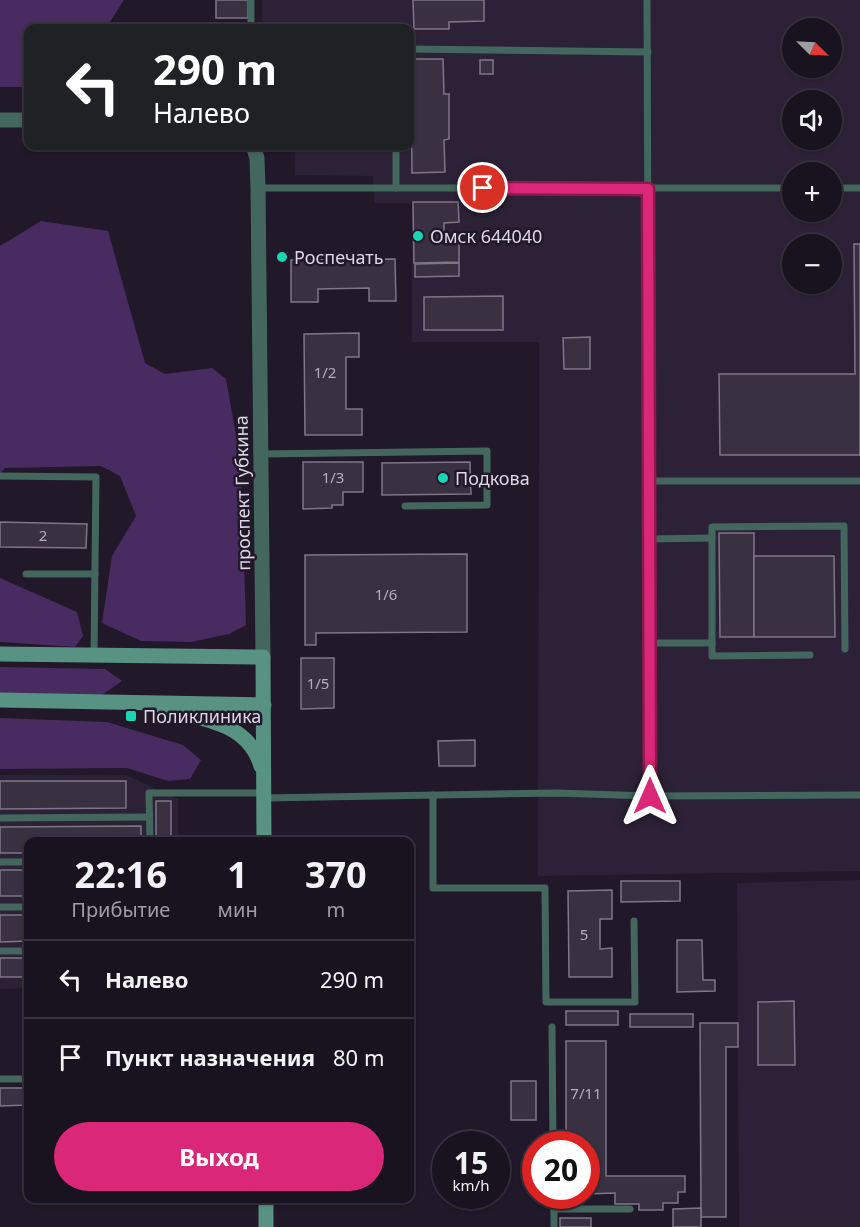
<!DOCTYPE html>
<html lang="ru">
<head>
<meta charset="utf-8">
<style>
	:root { --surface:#19121f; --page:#26202c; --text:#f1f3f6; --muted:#9f9ea4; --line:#37323d; --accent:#db2777 }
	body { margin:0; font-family:"Noto Sans",sans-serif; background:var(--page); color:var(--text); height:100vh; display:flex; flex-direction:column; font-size:22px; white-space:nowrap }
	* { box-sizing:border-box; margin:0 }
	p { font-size:20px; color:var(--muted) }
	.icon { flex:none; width:33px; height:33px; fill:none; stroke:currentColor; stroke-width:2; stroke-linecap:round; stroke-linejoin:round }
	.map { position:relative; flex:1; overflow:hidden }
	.panel { position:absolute; left:24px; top:837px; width:390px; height:366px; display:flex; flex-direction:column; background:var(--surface); border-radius:12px; box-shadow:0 2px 4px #0004,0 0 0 2px var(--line) }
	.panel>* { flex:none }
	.banner { position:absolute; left:24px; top:24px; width:390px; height:126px; border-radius:12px; box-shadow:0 2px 4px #0004,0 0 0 2px var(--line); background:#202124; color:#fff; overflow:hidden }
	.needle { width:39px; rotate:114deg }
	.controls { position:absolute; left:782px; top:18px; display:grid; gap:12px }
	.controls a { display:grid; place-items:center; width:60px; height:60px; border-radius:50%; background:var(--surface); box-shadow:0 2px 4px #0004,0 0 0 2px var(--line); font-size:30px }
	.speed { position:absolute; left:432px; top:1131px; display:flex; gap:12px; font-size:30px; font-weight:700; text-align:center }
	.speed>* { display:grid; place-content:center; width:78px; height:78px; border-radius:50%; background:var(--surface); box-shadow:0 2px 4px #0004,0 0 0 2px var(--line); line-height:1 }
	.speed small { font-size:15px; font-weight:400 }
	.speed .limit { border:9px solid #d22; background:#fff; color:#111 }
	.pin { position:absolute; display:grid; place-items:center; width:51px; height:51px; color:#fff; margin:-26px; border:3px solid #fff; border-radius:50%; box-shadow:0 2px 6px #0007 }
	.me { position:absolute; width:66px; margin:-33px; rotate:0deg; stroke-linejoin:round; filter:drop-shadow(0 0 4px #0008) }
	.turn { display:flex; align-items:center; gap:21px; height:126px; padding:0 30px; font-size:27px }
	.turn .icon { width:78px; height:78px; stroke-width:2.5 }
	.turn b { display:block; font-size:42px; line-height:51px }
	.eta { display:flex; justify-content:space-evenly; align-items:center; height:102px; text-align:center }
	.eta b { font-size:36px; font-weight:700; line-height:42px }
	.cta { display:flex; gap:12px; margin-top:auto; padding:12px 30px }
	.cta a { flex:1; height:69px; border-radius:36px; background:var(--accent); color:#fff; font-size:24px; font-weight:700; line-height:69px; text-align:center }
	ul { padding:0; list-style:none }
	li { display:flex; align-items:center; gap:18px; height:78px; padding:0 30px; border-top:2px solid var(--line) }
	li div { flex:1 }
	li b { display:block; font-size:22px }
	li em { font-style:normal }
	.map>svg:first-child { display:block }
	.built { fill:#2d2137; fill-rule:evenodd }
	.green { fill:#482b60 }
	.building { fill:#393042; stroke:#7f7589; stroke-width:1.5 }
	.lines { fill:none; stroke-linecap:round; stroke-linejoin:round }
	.service { stroke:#44675d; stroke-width:7 }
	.tertiary { stroke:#44675d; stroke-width:15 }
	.secondary { stroke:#579282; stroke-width:15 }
	.route-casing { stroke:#8e194d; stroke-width:15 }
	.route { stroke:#db2777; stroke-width:10 }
	.poi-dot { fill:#1ad5b2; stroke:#211829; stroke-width:2 }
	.labels { text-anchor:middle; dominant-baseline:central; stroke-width:5; stroke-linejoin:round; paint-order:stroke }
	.number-label { font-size:15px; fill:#b4aebb }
	.poi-label { font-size:18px; fill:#ddd8e3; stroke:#211829; text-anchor:start }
	.street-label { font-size:18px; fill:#ddd8e3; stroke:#211829 }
</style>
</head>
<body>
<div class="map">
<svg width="860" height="1227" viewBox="0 0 860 1227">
	<rect width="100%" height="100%" fill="#211829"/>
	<g class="built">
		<path d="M262 0H860V871L538 876 539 342H412V203H374L373 176 295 175V146H410V28H262ZM792 28H831V68H792ZM792 100H831V140H792ZM792 172H831V212H792ZM792 244H831V284H792Z"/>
		<path d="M0 775H126L178 799V841L28 842V988L0 989Z"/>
		<path d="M860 880V1227H739L737 883Z"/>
	</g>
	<g class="green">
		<path d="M0 0H124L106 28H28V87H0Z"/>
		<path d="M41 221 108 231 145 363 165 374 212 368 226 379 241 463 246 625 229 634 191 642 141 641 102 623 112 556 136 516 120 476 101 466 5 468 0 474V246Z"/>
		<path d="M0 578 77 612 83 636 75 647 0 642Z"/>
		<path d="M0 667 105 669 122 681 102 695 0 693Z"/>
		<path d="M0 718 107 722 183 745 201 760 190 779 168 781 127 768 0 769Z"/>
	</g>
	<g class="building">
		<rect x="216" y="0" width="32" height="18"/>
		<path d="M413 0H484V21L449 22V29H414Z"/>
		<path d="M411 59H443L444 94H449V139L444 140 445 172 412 173Z"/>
		<rect x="480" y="60" width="13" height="14"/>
		<path d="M413 202H458L459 222 444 223V242H459V262L414 263Z"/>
		<path d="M854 244H860V455H720L719 374H855Z"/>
		<rect x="282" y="253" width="5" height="7"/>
		<path d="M395 259 396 301H369V288L318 289V302H291V260Z"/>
		<path d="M459 263V276L415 277V264Z"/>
		<path d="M503 296V330H424V297Z"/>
		<path d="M359 333V357H346V409H362V435H305L304 334Z"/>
		<path d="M590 337V369H564L563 338Z"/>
		<path d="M303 462H363V492H343V505H332V508L303 509Z"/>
		<path d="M470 462 471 494 382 495V463Z"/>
		<path d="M0 522 87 524 86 548 0 547Z"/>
		<path d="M719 533H754V637H720Z"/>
		<path d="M467 554V632L316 633V645H305V555Z"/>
		<path d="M754 556H834L835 637H754Z"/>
		<path d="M301 658H334V708L301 709Z"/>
		<path d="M475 740V766H439L438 741Z"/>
		<path d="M0 781H126V808L0 809Z"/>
		<rect x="156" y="801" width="15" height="41"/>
		<path d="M141 826V842H28V853H0V827Z"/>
		<rect x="0" y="870" width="28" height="26"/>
		<path d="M621 881H680V901L621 902Z"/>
		<path d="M612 890V919H600V949L612 948V977H569L568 891Z"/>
		<path d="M0 915H28V941L0 942Z"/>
		<path d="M677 940H702L703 980H715V991L677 992Z"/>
		<rect x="0" y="958" width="28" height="19"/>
		<path d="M794 1001 795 1065H758V1002Z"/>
		<rect x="566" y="1011" width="52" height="14"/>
		<rect x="630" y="1014" width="63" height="13"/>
		<path d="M700 1023H738V1047H726V1217H701Z"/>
		<path d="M566 1041H606V1176H685V1192H678V1203H663V1210H639V1204H615V1193L586 1194V1144H566Z"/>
		<rect x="511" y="1081" width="25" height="39"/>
		<path d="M0 1088H28V1105L0 1106Z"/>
		<path d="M701 1208V1227H673V1209Z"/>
		<rect x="560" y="1218" width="31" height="9"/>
	</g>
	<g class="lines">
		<g class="service">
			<path d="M251 0V28"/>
			<path d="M647 0 650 796"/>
			<path d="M410 49 648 52"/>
			<path d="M258 188H792"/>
			<path d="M396 188V146"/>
			<path d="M831 188H860"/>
			<path d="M261 454 487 451V505L405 506"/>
			<path d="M0 476 96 477 94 655"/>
			<path d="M649 481H860"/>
			<path d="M649 539 712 538"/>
			<path d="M26 574H95"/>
			<path d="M649 643H712"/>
			<path d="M810 655 712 656V527L844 526 845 649"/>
			<path d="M433 795V888H545L546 1002H635L634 921"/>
			<path d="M264 798 556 793 650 796 860 795"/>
			<path d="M0 818 149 817"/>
			<path d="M150 842 149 793H264"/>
			<path d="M0 862H28"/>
			<path d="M0 907H28"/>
			<path d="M0 951H28"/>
			<path d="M552 1027 553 1144"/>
			<path d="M0 1079H28"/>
			<path d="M554 1196V1227"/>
			<path d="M554 1209H630"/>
		</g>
		<g class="tertiary">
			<path d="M0 120H28"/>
			<path d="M253 146 257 158 258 188 263 657"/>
		</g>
		<g class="secondary">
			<path d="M0 654 263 657 264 842"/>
			<path d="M0 700 264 705"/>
			<path d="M163 709C202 719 248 722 261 766"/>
			<path d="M266 1198V1227"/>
		</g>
	</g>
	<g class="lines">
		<defs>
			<path id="route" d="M483 188 648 189 650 796"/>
		</defs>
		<use href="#route" class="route-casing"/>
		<use href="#route" class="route"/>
	</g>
	<g class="poi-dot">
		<circle cx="418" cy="236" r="6"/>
		<circle cx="282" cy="257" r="6"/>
		<circle cx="443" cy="478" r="6"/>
		<rect x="125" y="710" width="12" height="12" rx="3"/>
	</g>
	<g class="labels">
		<g class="number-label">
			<text x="325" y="372">1/2</text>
			<text x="333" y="477">1/3</text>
			<text x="43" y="535">2</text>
			<text x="386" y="594">1/6</text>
			<text x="318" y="683">1/5</text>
			<text x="584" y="934">5</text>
			<text x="586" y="1093">7/11</text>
		</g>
		<g class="poi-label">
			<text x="430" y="236">Омск 644040</text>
			<text x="294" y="257">Роспечать</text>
			<text x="455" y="478">Подкова</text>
			<text x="143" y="716">Поликлиника</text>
		</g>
		<g class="street-label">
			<text transform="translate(242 493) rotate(-91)">проспект Губкина</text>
		</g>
	</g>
</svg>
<div class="controls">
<a><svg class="needle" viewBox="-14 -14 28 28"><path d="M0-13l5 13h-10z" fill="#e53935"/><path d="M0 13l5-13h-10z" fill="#9f9ea4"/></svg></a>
<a><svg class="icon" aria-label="sound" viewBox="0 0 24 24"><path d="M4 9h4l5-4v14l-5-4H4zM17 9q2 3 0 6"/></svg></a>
<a>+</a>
<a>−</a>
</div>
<div class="speed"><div>15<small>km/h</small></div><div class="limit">20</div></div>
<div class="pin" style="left:483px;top:188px;background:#d93025"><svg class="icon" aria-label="arrive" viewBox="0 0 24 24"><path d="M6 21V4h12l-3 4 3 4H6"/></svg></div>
<svg class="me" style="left:650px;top:796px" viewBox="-20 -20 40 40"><path d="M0-17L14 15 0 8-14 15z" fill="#db2777" stroke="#fff" stroke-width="4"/></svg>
<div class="banner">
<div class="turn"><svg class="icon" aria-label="left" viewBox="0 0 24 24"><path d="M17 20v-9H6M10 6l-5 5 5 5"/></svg><div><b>290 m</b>Налево</div></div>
</div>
<section class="panel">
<div class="eta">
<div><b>22:16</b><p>Прибытие</p></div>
<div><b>1</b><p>мин</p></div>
<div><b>370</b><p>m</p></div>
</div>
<ul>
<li><svg class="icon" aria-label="left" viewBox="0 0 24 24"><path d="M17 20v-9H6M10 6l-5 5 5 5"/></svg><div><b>Налево</b></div><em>290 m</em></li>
<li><svg class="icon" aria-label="arrive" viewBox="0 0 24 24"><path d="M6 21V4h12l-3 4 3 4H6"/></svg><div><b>Пункт назначения</b></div><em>80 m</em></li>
</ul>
<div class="cta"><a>Выход</a></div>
</section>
</div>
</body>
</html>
